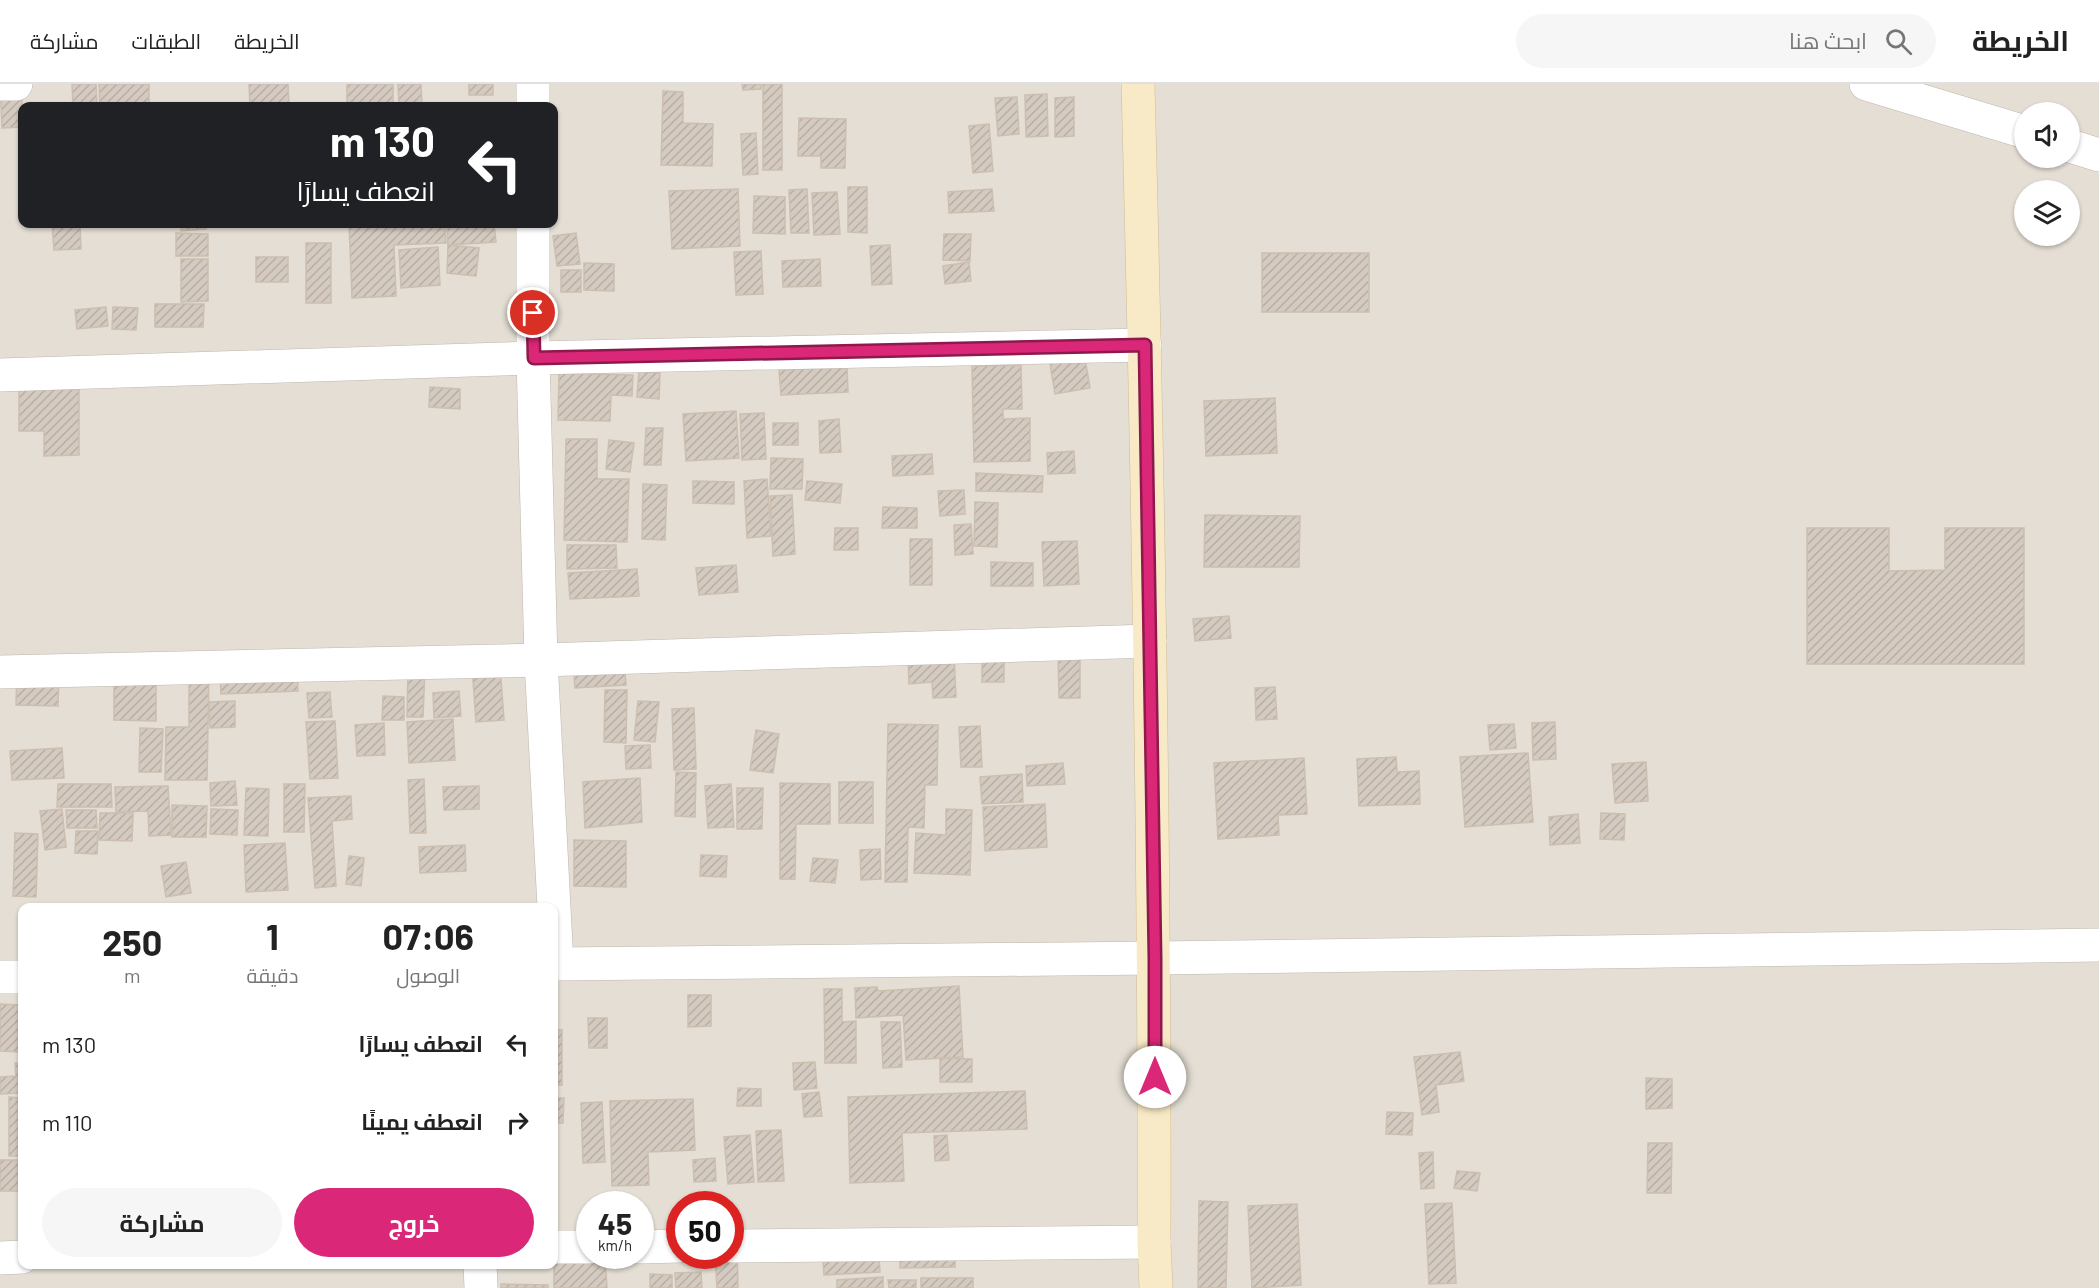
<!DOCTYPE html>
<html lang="ar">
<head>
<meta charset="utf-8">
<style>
	:root { --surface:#fff; --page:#f6f6f6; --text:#222; --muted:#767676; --line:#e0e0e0; --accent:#db2777 }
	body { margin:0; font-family:Barlow,Cairo,sans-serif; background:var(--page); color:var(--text); direction:rtl; height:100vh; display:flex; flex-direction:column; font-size:22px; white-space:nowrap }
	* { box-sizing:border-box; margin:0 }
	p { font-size:20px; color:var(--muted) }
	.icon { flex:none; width:33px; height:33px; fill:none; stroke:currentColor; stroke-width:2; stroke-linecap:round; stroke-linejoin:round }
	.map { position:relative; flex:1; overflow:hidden; direction:ltr }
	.details { position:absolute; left:18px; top:819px; width:540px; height:366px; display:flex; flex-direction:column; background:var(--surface); border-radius:12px; box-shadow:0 2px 4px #0004; direction:rtl }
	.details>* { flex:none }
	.hud { position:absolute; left:18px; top:18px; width:540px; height:126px; border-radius:12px; box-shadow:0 2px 4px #0004; direction:rtl; background:#202124; color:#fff; overflow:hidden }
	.fabs { position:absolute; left:2014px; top:18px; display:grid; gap:12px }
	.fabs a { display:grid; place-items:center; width:66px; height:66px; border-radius:50%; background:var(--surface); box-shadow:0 2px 4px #0004; font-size:30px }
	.speed { position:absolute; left:576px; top:1107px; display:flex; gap:12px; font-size:30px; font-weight:700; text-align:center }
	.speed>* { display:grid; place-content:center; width:78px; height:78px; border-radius:50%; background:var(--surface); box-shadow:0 2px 4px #0004; line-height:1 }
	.speed small { font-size:15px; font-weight:400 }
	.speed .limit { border:9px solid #d22; background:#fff; color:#111 }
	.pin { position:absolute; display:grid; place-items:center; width:51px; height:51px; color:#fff; margin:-26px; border:3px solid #fff; border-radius:50%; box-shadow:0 2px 6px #0007 }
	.me { position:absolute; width:66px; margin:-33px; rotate:0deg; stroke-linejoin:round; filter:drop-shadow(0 0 4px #0008) }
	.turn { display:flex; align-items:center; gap:21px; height:126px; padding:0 24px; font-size:27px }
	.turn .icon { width:78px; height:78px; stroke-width:2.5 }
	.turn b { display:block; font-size:42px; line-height:51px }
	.eta { display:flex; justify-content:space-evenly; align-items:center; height:102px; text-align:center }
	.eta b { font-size:36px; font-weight:700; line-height:42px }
	.cta { display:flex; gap:12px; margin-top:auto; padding:12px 24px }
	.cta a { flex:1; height:69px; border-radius:36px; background:var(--accent); color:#fff; font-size:24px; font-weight:700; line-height:69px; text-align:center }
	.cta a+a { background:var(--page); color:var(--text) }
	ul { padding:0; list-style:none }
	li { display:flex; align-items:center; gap:18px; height:78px; padding:0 24px }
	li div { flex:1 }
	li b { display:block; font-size:22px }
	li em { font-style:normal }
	header { display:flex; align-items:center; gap:36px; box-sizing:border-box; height:84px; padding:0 30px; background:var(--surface); border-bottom:2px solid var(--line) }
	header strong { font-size:28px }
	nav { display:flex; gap:33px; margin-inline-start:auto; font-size:21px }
	.search { width:420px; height:54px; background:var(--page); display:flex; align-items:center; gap:15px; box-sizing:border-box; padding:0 21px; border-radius:33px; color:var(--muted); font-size:22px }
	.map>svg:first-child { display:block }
	.residential { fill:#e4ded4; fill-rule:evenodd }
	.building { fill:url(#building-hatch); stroke:#ccbfb0; stroke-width:1.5 }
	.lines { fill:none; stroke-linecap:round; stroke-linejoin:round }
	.street-casing { stroke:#beb7ac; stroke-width:34 }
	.secondary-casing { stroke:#cdbc98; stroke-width:34 }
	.street { stroke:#fff; stroke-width:33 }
	.secondary { stroke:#f9eac7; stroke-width:33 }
	.route-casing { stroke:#8e194d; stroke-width:15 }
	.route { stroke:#db2777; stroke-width:10 }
</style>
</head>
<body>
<header>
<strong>الخريطة</strong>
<div class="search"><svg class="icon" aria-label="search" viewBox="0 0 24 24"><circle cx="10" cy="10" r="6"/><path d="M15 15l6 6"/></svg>ابحث هنا</div>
<nav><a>الخريطة</a><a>الطبقات</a><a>مشاركة</a></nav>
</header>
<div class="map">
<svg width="2099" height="1204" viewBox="0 0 2099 1204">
	<defs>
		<pattern id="building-hatch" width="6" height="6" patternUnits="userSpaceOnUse" patternTransform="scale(1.5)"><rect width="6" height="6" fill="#d4cabf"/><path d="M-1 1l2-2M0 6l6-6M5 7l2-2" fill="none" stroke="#b7aea5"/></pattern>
	</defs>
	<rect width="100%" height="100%" fill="#f1ede5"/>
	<path class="residential" d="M0 0H2099V1204H0ZM22 22H554V140H22ZM2025 28H2070V74H2025ZM2025 106H2070V152H2025ZM22 824H554V1180H22ZM590 1120H640V1172H590ZM680 1120H730V1172H680Z"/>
	<g class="building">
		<path d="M0 0H22V43L2 44Z"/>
		<path d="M72 0H96L97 21 73 22Z"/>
		<path d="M99 0H149V22H100Z"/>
		<path d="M249 0H288L289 22H250Z"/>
		<rect x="347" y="0" width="46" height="22"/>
		<path d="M398 0H421L422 22H399Z"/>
		<rect x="469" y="0" width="24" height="11"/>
		<path d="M742 0H761V5L743 6Z"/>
		<rect x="763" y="0" width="19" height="86"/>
		<path d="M663 7 683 8V39L713 40 712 82 661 81Z"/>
		<path d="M1047 10 1048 52 1026 53 1025 11Z"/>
		<path d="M1017 13 1019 50 998 52 995 14Z"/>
		<path d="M1074 13V52L1055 53V14Z"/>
		<path d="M799 34 846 35 845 84H821V72H798Z"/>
		<path d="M989 40 993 87 973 89 969 42Z"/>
		<path d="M756 49 758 90 743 91 741 50Z"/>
		<path d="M848 103H867V149L848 148Z"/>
		<path d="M738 105 740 162 672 165 669 107Z"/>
		<path d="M807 105 809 149H791L789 106Z"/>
		<path d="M992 105 994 127 949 129 948 108Z"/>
		<path d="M837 108 840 150 814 151 812 109Z"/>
		<path d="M754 112 785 113V150L753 149Z"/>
		<path d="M52 140H80L81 165 54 166Z"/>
		<path d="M181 140H206V145L181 147Z"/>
		<path d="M349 140H445L446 159 394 161 396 212 352 214Z"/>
		<path d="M447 140H494L496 158 448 161Z"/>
		<path d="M176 149 208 150V172H176Z"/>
		<path d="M576 149 580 180 557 182 553 152Z"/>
		<path d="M944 150H971L970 177 943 176Z"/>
		<rect x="306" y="159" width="25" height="60"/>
		<path d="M448 161 479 164 476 192 447 189Z"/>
		<path d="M890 161 892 200 872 201 870 162Z"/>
		<path d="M438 163 440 201 401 204 399 166Z"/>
		<path d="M761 167 763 210 736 211 734 168Z"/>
		<rect x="1262" y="169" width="107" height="59"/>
		<rect x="256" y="173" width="32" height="25"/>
		<path d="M181 175H208V217L181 218Z"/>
		<path d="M820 175 821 202 783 203 782 177Z"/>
		<path d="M969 178 971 197 945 200 943 182Z"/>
		<path d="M584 179 614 180V207L584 206Z"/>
		<rect x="561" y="186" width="20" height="22"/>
		<path d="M155 220H204L203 243H155Z"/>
		<path d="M106 223 108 242 77 245 75 226Z"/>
		<path d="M113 223 138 224 136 246 112 245Z"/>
		<path d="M1082 257 1090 304 1055 310 1047 262Z"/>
		<path d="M1021 281 1022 325H1003V335L1030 334V377L974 378 972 282Z"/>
		<path d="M847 283 848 308 781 311 779 286Z"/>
		<path d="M639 287 660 289 659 315 637 313Z"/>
		<path d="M559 289 633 291 632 312 611 311 610 337 558 336Z"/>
		<path d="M430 303 460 305V325L429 323Z"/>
		<path d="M19 304H79V371L44 372V347H19Z"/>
		<path d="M1275 314 1277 369 1206 372 1204 317Z"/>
		<path d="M736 327 739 374 686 377 683 330Z"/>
		<path d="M764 329 766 375 742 376 740 330Z"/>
		<path d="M839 335 841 368 820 369 819 337Z"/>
		<rect x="773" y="339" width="25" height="22"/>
		<path d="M646 344H663L661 381H644Z"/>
		<path d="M566 355H597V395H629L627 458 564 456Z"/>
		<path d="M609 356 634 359 630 388 606 385Z"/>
		<path d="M1074 367 1075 389 1048 390 1047 369Z"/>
		<path d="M932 370 933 390 893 392 892 372Z"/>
		<path d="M771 374 803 375 802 405H770Z"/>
		<path d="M976 389 1043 392 1042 408 976 407Z"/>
		<path d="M767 395 771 452 747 454 744 397Z"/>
		<path d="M693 397 734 398V420L693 419Z"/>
		<path d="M807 397 842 400 840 419 805 416Z"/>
		<path d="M643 400 667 401 665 456 642 455Z"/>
		<path d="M964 406 965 430 940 432 938 407Z"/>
		<path d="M792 411 795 470 773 472 770 412Z"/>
		<path d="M975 418 998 419 997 463 974 462Z"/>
		<path d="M883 423 917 424V444H882Z"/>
		<path d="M1205 431 1300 432 1299 483H1204Z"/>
		<path d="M971 440 973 470 955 471 954 441Z"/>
		<path d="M835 444H858V466H834Z"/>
		<path d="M1807 444H1889V487L1945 486V444H2024V580H1807Z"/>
		<rect x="910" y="455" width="22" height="46"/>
		<path d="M1077 457 1079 500 1044 502 1042 458Z"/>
		<path d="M567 461H616L617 484 567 485Z"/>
		<path d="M991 478 1033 479V502H991Z"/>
		<path d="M736 481 738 508 699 511 696 484Z"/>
		<path d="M637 485 639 512 570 515 568 489Z"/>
		<path d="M1229 532 1231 554 1195 557 1193 535Z"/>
		<path d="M499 568 504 636 476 638 471 569Z"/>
		<rect x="982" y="568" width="22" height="30"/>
		<path d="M1080 568V614H1059L1058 569Z"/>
		<path d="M954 570 956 613 933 614 932 598 909 600 908 572Z"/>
		<path d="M624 576 626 601 575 604 573 580Z"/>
		<path d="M297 584 298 607 221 610 220 588Z"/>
		<path d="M408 584H425L423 633H407Z"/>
		<path d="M114 589H156V637L114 636Z"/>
		<path d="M189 589H209L207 696H165L166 643H189Z"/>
		<path d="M17 590 59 591 58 622 16 621Z"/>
		<path d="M1275 603 1277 635 1256 636 1255 604Z"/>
		<path d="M605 606H627L626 659 604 658Z"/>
		<path d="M459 607 461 632 434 634 433 609Z"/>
		<path d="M330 608 332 633 309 634 307 609Z"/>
		<path d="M383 612 404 613V636H382Z"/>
		<path d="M235 617V643L210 644 209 618Z"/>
		<path d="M638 617 659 618 655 658 634 656Z"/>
		<path d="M694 624 696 685 674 686 672 625Z"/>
		<path d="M453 635 455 676 409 679 407 638Z"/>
		<path d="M335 637 338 694 310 695 306 638Z"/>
		<path d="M1555 638 1556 675 1533 676 1532 639Z"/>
		<path d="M384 639 385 671 357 672 355 641Z"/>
		<path d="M888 640 938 641 937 701H925L924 744 908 743 907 798H885Z"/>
		<path d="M1514 640 1516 664 1490 666 1488 641Z"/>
		<path d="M980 642 982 683H961L959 643Z"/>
		<path d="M140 644 163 645 161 688H139Z"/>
		<path d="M756 646 779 650 773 689 750 686Z"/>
		<path d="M650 661 651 684 626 685 625 662Z"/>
		<path d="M62 664 64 694 12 696 10 667Z"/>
		<path d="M1528 669 1533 738 1465 743 1460 673Z"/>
		<path d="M1396 673 1397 688 1419 687 1420 720 1359 722 1357 675Z"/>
		<path d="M1304 674 1307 730 1278 731 1279 751 1218 755 1214 679Z"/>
		<path d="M1646 678 1648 717 1615 719 1612 680Z"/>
		<path d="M1063 679 1065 700 1027 702 1026 682Z"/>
		<path d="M676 688 696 689 695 733 675 732Z"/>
		<path d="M1022 690 1023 718 982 720 980 693Z"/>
		<path d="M640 694 642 738 585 744 583 698Z"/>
		<path d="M424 695 426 749H410L408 696Z"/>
		<path d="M235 697 237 721 211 722 210 699Z"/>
		<rect x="839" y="698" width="34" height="41"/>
		<path d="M780 699 830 700V740H796L795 795H780Z"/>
		<path d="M58 700H111L112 723H57Z"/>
		<path d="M284 700H305L304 748H284Z"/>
		<path d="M731 700 734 743 708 744 705 702Z"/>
		<path d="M168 702 171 751 149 752 148 727 116 728 115 703Z"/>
		<path d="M479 702V725L444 726 443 703Z"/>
		<path d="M246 704 269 705 268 752 244 751Z"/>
		<path d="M737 704H763L762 745H737Z"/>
		<path d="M351 712 352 735 332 737 336 802 315 804 308 714Z"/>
		<path d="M1045 720 1047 763 985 767 983 723Z"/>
		<path d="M172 721 207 722 206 753H172Z"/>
		<path d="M62 725 66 763 45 766 40 727Z"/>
		<path d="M211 725 238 726 237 751 210 750Z"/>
		<path d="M946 725 972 726 970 791 914 789 916 749 946 751Z"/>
		<path d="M66 726H96L97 744H67Z"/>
		<path d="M100 729H133L132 757 99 756Z"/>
		<path d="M1601 729 1625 730 1624 756 1600 755Z"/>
		<path d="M1578 730 1580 759 1550 761 1549 733Z"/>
		<path d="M76 747H98L97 770 75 769Z"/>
		<path d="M15 749 38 750 36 813 13 812Z"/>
		<path d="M574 756 626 757V803L574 802Z"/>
		<path d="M285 759 288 806 246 808 244 761Z"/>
		<path d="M465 761 466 787 420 789 419 763Z"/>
		<path d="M880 765 881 795 861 796 860 766Z"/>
		<path d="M701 771 727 772 726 793 700 792Z"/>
		<path d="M349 772 364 774 361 802 346 800Z"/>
		<path d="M813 774 838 776 835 799 810 797Z"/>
		<path d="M186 778 191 809 166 813 161 782Z"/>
		<path d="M959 902 963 973 906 976 903 931 856 934 855 904 877 903 878 907Z"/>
		<path d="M824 905H842V938L856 937V979H825Z"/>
		<path d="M688 911H711V942L688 943Z"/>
		<path d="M0 920 20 921 19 968 0 967Z"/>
		<path d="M588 934H607V964H589Z"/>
		<path d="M881 938H900L902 983 883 984Z"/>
		<rect x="554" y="946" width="8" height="55"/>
		<path d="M1460 968 1464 997 1436 1001 1439 1028 1422 1031 1414 973Z"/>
		<path d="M940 974 972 975V998H940Z"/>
		<path d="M815 978 817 1004 794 1006 793 979Z"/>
		<path d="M15 979H22V1009L0 1010V993L16 992Z"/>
		<path d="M1646 994 1672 995V1024L1646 1025Z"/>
		<path d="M738 1004 761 1005V1022H737Z"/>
		<path d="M1025 1007 1027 1045 902 1049 904 1097 850 1099 848 1013Z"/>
		<path d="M819 1008 822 1032 804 1033 802 1010Z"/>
		<path d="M9 1013 22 1014V1072H9Z"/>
		<path d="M554 1014H564L563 1039H554Z"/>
		<path d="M693 1015 695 1066 648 1068 649 1101 612 1102 610 1017Z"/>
		<path d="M602 1018 605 1078 583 1079 581 1019Z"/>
		<path d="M1387 1028 1413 1029 1412 1051 1386 1050Z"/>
		<path d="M781 1046 784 1097 758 1098 756 1047Z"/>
		<path d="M750 1051 754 1098 728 1100 724 1053Z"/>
		<path d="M947 1051 949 1076 935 1077 934 1052Z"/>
		<path d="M1648 1059H1672L1671 1109H1647Z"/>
		<path d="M1433 1068 1434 1104 1421 1105 1419 1069Z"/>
		<path d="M715 1074 716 1097 694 1098 693 1076Z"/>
		<rect x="0" y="1076" width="22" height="31"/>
		<path d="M1457 1087 1480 1089 1477 1107 1454 1104Z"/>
		<path d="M1199 1117 1228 1118 1226 1204H1198Z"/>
		<path d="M1452 1119 1456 1199 1429 1200 1425 1120Z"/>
		<path d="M1297 1120 1301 1201 1252 1204 1248 1122Z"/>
		<path d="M900 1158H956L955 1183 900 1184Z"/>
		<path d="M737 1161 738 1204H717L715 1172H730Z"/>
		<path d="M878 1161 880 1188 824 1191 822 1164Z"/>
		<path d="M554 1166 590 1172H605L607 1204H554Z"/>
		<path d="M701 1188 702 1204H676L675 1189Z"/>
		<path d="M650 1190 672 1191V1204H650Z"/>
		<path d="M883 1193V1204H837V1196Z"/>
		<rect x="921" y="1194" width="52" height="10"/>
		<path d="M888 1196H916V1204H889Z"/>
		<path d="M501 1200 548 1201V1204H501Z"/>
	</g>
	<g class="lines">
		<defs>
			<g id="street">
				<path d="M0 0H16"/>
				<path d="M533 0V22"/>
				<path d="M1866 0 2025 48"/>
				<path d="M2070 62 2099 71"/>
				<path d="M533 140V274L541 576 557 880"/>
				<path d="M0 291 533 274 1145 261"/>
				<path d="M0 588 541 576 1150 557"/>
				<path d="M554 880 1155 874 2099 861"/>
				<path d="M0 893H22"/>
				<path d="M730 1162 1154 1158"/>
				<path d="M554 1163H590"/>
				<path d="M640 1163 680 1162"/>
				<path d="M0 1174 22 1173"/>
				<path d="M480 1180 481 1204"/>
			</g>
			<path id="secondary" d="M1138 0C1148 386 1155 772 1154 1158L1156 1204"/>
		</defs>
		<use href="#street" class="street-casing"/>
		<use href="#secondary" class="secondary-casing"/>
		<use href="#street" class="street"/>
		<use href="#secondary" class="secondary"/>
	</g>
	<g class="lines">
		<defs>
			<path id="route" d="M533 229 534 274 1145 261 1155 874V993"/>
		</defs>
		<use href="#route" class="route-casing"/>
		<use href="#route" class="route"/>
	</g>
</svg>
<div class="fabs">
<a><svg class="icon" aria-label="sound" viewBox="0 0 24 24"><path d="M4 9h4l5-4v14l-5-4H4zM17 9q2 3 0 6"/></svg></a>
<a><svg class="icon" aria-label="layers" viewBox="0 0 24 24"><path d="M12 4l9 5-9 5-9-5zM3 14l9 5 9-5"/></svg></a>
</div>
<div class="speed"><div>45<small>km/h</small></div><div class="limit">50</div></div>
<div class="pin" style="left:533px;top:229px;background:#d93025"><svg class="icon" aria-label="arrive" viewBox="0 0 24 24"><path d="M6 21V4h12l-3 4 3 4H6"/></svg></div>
<svg class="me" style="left:1155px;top:993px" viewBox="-20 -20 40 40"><circle r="19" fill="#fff"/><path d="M0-13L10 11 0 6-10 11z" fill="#db2777"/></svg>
<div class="hud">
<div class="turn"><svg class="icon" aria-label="left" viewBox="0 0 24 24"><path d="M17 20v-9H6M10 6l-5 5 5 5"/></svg><div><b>130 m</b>انعطف يسارًا</div></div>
</div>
<section class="details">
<div class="eta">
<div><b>07:06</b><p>الوصول</p></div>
<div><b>1</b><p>دقيقة</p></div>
<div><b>250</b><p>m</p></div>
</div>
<ul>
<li><svg class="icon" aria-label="left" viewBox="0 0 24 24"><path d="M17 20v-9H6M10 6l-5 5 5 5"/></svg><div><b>انعطف يسارًا</b></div><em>130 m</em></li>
<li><svg class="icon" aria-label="right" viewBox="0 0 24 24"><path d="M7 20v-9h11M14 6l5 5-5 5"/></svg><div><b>انعطف يمينًا</b></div><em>110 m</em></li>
</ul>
<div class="cta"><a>خروج</a><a>مشاركة</a></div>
</section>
</div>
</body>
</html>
